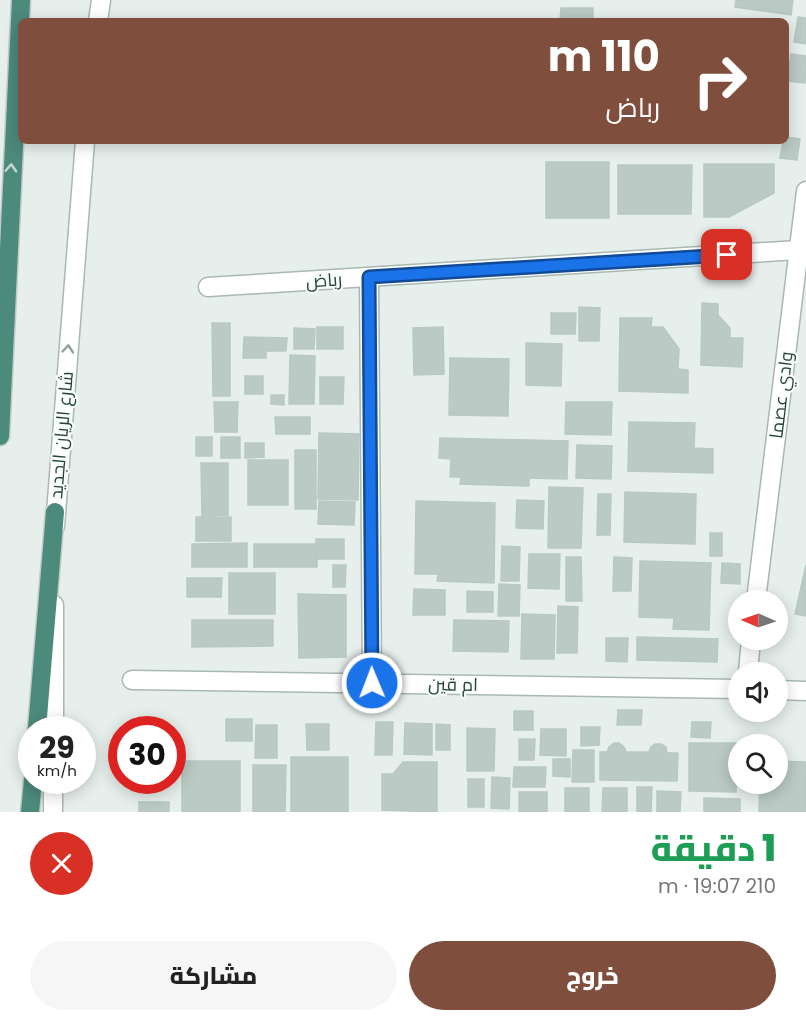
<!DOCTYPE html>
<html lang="ar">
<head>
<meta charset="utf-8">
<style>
	:root { --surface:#fff; --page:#f6f6f6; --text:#222; --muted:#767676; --accent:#804e3d }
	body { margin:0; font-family:Poppins,Cairo,sans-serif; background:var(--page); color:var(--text); direction:rtl; height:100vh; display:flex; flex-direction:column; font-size:22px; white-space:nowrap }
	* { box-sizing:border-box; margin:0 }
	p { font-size:20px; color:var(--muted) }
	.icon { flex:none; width:33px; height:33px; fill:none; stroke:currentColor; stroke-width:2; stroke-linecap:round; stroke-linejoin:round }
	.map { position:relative; height:812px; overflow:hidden; direction:ltr }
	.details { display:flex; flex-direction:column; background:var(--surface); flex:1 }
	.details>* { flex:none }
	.guide { position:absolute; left:18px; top:18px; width:771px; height:126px; border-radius:9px; box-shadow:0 3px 15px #0003; direction:rtl; background:#804e3d; color:#fff; overflow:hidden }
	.needle { width:39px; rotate:272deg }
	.tools { position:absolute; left:728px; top:590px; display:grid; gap:12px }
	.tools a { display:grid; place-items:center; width:60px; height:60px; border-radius:50%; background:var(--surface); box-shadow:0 3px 15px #0003; font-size:30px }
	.speed { position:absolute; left:18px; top:716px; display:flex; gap:12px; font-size:30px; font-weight:700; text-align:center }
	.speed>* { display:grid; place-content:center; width:78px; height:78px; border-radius:50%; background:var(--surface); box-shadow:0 3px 15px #0003; line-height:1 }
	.speed small { font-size:15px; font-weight:400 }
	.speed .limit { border:9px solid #d22; background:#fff; color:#111 }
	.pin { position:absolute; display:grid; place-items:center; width:51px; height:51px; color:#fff; margin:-26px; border-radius:12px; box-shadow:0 3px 9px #0006 }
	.me { position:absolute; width:66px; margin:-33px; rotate:359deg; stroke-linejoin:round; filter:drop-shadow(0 0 4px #0008) }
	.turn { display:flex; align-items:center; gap:21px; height:126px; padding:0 30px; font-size:27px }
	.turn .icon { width:78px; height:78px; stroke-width:2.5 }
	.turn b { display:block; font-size:42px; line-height:51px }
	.round { display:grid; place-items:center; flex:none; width:63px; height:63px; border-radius:32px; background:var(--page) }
	.overview { display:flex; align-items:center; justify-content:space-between; height:102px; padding:0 30px }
	h1 { font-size:36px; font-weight:800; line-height:45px; color:#1e9e55 }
	.button { display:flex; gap:12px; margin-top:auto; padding:12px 30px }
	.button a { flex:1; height:69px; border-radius:36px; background:var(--accent); color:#fff; font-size:24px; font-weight:800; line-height:69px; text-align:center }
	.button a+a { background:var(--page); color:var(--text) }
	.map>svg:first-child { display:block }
	.building { fill:#bbcac4; stroke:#b8c9c2; stroke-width:1.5 }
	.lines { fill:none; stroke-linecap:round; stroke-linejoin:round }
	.minor-casing { stroke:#a8b8b2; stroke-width:21 }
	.tertiary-casing { stroke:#a8b8b2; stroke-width:21 }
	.trunk-casing { stroke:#c2cac8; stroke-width:21 }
	.minor { stroke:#fff; stroke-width:18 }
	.tertiary { stroke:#fff; stroke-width:18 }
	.trunk { stroke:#4c8a7c; stroke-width:18 }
	.oneway { stroke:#c4d9d4 }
	.oneway2 { stroke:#92a09c }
	.route-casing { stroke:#114b97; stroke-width:15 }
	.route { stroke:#1a73e8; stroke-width:10 }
	.labels { text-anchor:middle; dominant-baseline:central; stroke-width:4.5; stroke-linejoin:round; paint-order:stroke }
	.street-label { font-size:18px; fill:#24423a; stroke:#f7fbf9 }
</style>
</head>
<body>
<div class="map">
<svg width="806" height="812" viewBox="0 0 806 812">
	<rect width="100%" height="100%" fill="#e6efeb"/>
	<g class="building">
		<path d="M736 0H793L791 15 735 7Z"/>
		<path d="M561 8H593V21H560Z"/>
		<path d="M798 17 806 18V44L794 42Z"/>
		<path d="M791 54 806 56 805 83 787 81Z"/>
		<path d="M786 137 800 139 797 160 780 158 783 141H786Z"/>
		<rect x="546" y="162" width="63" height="56"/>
		<path d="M704 164H774V193L729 217H704Z"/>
		<path d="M618 165H692L691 214H618Z"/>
		<path d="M702 303 718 304V315L730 328V338H743L742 367 701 365Z"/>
		<path d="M579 307 600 308 599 341H579Z"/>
		<path d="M551 313H576L575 334H551Z"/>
		<path d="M620 318H652L651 327H663L679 349 678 369 688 370V393L619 391Z"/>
		<path d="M212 323H230V396H213Z"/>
		<rect x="317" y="327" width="26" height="22"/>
		<path d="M443 327 444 374 414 375 413 328Z"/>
		<path d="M294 328 315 329 314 349H294Z"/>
		<path d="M244 337 287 338 286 351H266V358H243Z"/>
		<path d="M526 343 562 344 561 386 526 385Z"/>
		<path d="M290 355 315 356 314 404H289Z"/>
		<path d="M450 358 509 359 508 416 449 415Z"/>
		<rect x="245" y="376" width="18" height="18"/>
		<path d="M320 377H344L343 404H320Z"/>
		<path d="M271 395H284V405L271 404Z"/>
		<path d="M214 402H238L237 432H215Z"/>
		<path d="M566 402H612L611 435 565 434Z"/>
		<path d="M275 417H310V434H276Z"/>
		<path d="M629 422 695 423 694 448 713 449V473L628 471Z"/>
		<path d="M319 433 359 434 358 500 318 499Z"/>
		<rect x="196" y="437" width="16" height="19"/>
		<rect x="221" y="437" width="19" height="21"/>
		<path d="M440 438 568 441 567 479 529 478V486L460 484 461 477H450L451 459 439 458Z"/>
		<path d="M245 443H264V457L245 458Z"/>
		<path d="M577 445 612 446 611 479 576 478Z"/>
		<rect x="295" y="450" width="21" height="59"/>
		<rect x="248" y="460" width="40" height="45"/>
		<path d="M201 463H228V515L202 516Z"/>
		<path d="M549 487 583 488 581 548H548Z"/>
		<path d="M625 492 696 494 695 544 624 542Z"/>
		<path d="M598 494H611L610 535H597Z"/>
		<path d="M517 500 544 501 543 529 516 528Z"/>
		<path d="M319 501 355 502 354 525 318 524Z"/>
		<path d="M416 501 495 503 494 583 437 581 438 574H415Z"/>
		<rect x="196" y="517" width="35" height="24"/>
		<rect x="710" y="533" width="12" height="23"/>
		<path d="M316 539H344V559H317Z"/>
		<path d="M247 543V567H192V544Z"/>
		<rect x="254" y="544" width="63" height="23"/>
		<path d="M502 546 520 547 519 581H501Z"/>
		<path d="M529 554H560L559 589 528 588Z"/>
		<path d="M566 557H581L582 601H566Z"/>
		<path d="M614 557 632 558 631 591H613Z"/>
		<path d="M640 561 711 563 709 630 673 629 674 618 639 617Z"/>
		<path d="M722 563 740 564V584L721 583Z"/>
		<path d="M333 565H346L345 587H333Z"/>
		<path d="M806 565V616L795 614Z"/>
		<rect x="229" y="573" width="46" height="41"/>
		<path d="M187 578H222L221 597H187Z"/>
		<path d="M499 584 520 585 519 616H498Z"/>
		<path d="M414 589 445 590V615H413Z"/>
		<path d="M467 591 493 592V612H467Z"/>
		<path d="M298 594 346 595V657L299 658Z"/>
		<path d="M558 606 578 607 577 653H557Z"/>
		<path d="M522 614 555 615 554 659H521Z"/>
		<path d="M192 620H273V646L192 647Z"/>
		<path d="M454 620 509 621 508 652 453 651Z"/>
		<path d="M637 637 718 639 717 662 637 660Z"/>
		<path d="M606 638H628L627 662 606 661Z"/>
		<path d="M618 710H642L641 725H617Z"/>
		<rect x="514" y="711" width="19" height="19"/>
		<rect x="226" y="719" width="26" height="22"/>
		<path d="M376 722H393L392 755H375Z"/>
		<path d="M692 722H711L710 738 691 737Z"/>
		<path d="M405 723 432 724V755L404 754Z"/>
		<path d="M306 724H329V750H307Z"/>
		<path d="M436 724 450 725V750H436Z"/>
		<path d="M256 725H277V758H255Z"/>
		<path d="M581 727H600L599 745 581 746Z"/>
		<path d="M467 728 495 729 494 771H467Z"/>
		<path d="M541 729H566V756L540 755Z"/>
		<path d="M519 739H535L534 760H519Z"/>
		<path d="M614 743H619L624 747 626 752H649L651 747 655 744H661L666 747 667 753H678L677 781 600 780V752H607L609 747Z"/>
		<path d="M689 743H737L736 792 689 791Z"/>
		<path d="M573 750H594V782H572Z"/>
		<rect x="291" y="757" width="57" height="55"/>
		<path d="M553 759H570V777L553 776Z"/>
		<rect x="182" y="761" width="58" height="51"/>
		<path d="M777 761 806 762V812H759L760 783H777Z"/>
		<path d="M403 762H437V812L382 810V774H393Z"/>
		<path d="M253 765H286L285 812H253Z"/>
		<path d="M514 767H546L545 787H513Z"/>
		<path d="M492 777 510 778 509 809 491 808Z"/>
		<rect x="468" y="779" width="16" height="28"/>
		<path d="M637 787H652L651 812H637Z"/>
		<rect x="565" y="788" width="24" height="24"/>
		<path d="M603 788H627V812H602Z"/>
		<path d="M657 791 681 792 680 812H657Z"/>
		<rect x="519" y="792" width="28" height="20"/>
		<path d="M704 798 740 799V812H704Z"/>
		<rect x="139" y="802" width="30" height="10"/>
	</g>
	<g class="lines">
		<defs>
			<g id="minor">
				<path d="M369 277 372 683"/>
				<path d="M208 287 798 250"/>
				<path d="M756 600 806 191"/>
				<path d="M748 672 751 639"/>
				<path d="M132 680 738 689"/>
				<path d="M777 690 806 691"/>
			</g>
			<g id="tertiary">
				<path d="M98 21 101 0"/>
				<path d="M55 526 85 141"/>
				<path d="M54 729V605"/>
				<path d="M53 812V780"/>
			</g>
			<g id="trunk">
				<path d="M0 436 21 0"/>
				<path d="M37 729 55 512"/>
				<path d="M30 812 33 780"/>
			</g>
		</defs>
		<use href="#minor" class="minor-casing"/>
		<use href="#tertiary" class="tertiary-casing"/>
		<use href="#trunk" class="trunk-casing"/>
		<use href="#minor" class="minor"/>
		<use href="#tertiary" class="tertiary"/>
		<use href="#trunk" class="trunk"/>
	</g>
	<defs><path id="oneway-chevron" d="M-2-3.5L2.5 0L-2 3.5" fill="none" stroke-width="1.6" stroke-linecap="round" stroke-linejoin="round" transform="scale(1.5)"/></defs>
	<use class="oneway" href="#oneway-chevron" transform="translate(11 168) rotate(-87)"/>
	<use class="oneway2" href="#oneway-chevron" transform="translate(68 349) rotate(-85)"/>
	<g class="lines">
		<defs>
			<path id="route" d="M372 683 369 277 727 255"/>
		</defs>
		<use href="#route" class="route-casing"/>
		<use href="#route" class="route"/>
	</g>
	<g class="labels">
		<g class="street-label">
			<text transform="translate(324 280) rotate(-4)">رباض</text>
			<text transform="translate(781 395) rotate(-83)">وادي عصما</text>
			<text transform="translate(61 435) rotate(-85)">شارع الريان الجديد</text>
			<text transform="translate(453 684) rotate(1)">ام قين</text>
		</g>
	</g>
</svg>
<div class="tools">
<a><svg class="needle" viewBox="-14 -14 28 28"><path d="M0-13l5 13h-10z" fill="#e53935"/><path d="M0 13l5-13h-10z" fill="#767676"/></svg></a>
<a><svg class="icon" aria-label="sound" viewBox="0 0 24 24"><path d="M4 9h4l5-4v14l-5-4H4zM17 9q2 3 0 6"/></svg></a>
<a><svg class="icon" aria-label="search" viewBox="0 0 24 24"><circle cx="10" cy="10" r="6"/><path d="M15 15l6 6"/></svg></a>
</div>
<div class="speed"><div>29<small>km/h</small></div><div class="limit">30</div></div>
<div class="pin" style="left:727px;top:255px;background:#d93025"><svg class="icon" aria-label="arrive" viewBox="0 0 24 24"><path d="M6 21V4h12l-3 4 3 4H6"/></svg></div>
<svg class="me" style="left:372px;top:683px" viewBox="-20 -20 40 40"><circle r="17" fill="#1a73e8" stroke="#fff" stroke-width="3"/><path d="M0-11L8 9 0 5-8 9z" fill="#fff"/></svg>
<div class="guide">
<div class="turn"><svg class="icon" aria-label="right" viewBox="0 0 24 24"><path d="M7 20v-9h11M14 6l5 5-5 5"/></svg><div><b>110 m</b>رباض</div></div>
</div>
</div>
<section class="details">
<div class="overview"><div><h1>1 دقيقة</h1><p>210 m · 19:07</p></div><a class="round" style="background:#d93025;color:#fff"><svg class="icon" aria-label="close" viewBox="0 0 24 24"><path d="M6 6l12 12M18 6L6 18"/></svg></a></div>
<div class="button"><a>خروج</a><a>مشاركة</a></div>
</section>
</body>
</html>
